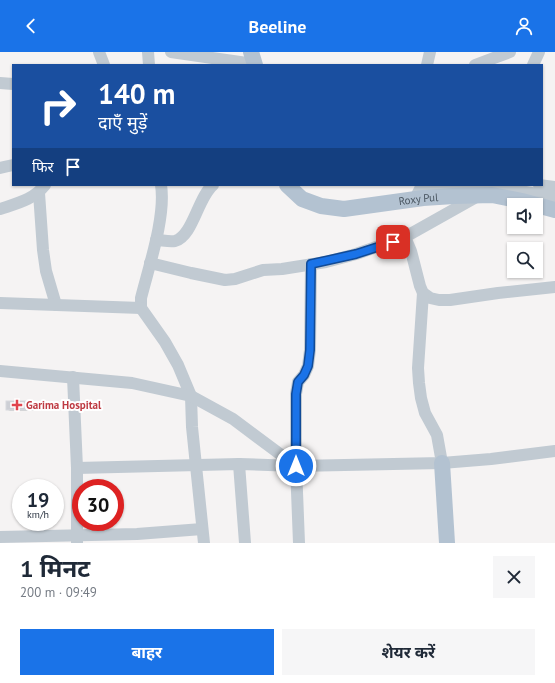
<!DOCTYPE html>
<html lang="hi">
<head>
<meta charset="utf-8">
<style>
	:root { --surface:#fff; --page:#f6f6f7; --text:#1f2937; --muted:#747a83; --accent:#1a73e8 }
	body { margin:0; font-family:"PT Sans","Noto Sans Devanagari",sans-serif; background:var(--page); color:var(--text); height:100vh; display:flex; flex-direction:column; font-size:15px; white-space:nowrap }
	* { box-sizing:border-box; margin:0 }
	p { font-size:13px; color:var(--muted) }
	.icon { flex:none; width:22px; height:22px; fill:none; stroke:currentColor; stroke-width:2; stroke-linecap:round; stroke-linejoin:round }
	.map { position:relative; height:491px; overflow:hidden }
	.drawer { display:flex; flex-direction:column; background:var(--surface); flex:1 }
	.drawer>* { flex:none }
	.guide { position:absolute; left:12px; top:12px; width:531px; height:122px; border-radius:0px; box-shadow:0 1px 3px #0004; background:#1a4fa0; color:#fff; overflow:hidden }
	.buttons { position:absolute; left:507px; top:146px; display:grid; gap:8px }
	.buttons a { display:grid; place-items:center; width:36px; height:36px; border-radius:0px; background:var(--surface); box-shadow:0 1px 3px #0004; font-size:20px }
	.speed { position:absolute; left:12px; top:427px; display:flex; gap:8px; font-size:20px; font-weight:700; text-align:center }
	.speed>* { display:grid; place-content:center; width:52px; height:52px; border-radius:50%; background:var(--surface); box-shadow:0 1px 3px #0004; line-height:1 }
	.speed small { font-size:10px; font-weight:400 }
	.speed .limit { border:6px solid #d22; background:#fff; color:#111 }
	.pin { position:absolute; display:grid; place-items:center; width:34px; height:34px; color:#fff; margin:-17px; border-radius:8px; box-shadow:0 2px 6px #0006 }
	.me { position:absolute; width:44px; margin:-22px; rotate:0deg; stroke-linejoin:round; filter:drop-shadow(0 0 3px #0008) }
	.turn { display:flex; align-items:center; gap:14px; height:84px; padding:0 20px; font-size:18px }
	.turn .icon { width:52px; height:52px; stroke-width:2.5 }
	.turn b { display:block; font-size:28px; line-height:34px }
	.then { display:flex; align-items:center; height:38px; padding:0 20px; background:#0003; gap:8px; font-size:15px }
	.round { display:grid; place-items:center; flex:none; width:42px; height:42px; border-radius:0px; background:var(--page) }
	.head { display:flex; align-items:center; justify-content:space-between; height:68px; padding:0 20px }
	h1 { font-size:24px; font-weight:700; line-height:30px }
	.cta { display:flex; gap:8px; margin-top:auto; padding:8px 20px }
	.cta a { flex:1; height:46px; border-radius:0px; background:var(--accent); color:#fff; font-size:16px; font-weight:700; line-height:46px; text-align:center }
	.cta a+a { background:var(--page); color:var(--text) }
	header { display:flex; justify-content:space-between; align-items:center; height:52px; padding:0 20px; background:var(--accent); color:#fff; font-size:18px; font-weight:700 }
	.map>svg:first-child { display:block }
	.building { fill:#cdcfd5; stroke:#d7d9de; filter:url(#shadow) }
	.lines { fill:none; stroke-linecap:round; stroke-linejoin:round }
	.minor { stroke:#c1cad2; stroke-width:12 }
	.major { stroke:#b3c2d1; stroke-width:16 }
	.route-casing { stroke:#114b97; stroke-width:10 }
	.route { stroke:#1a73e8; stroke-width:7 }
	.health-dot { fill:#e0444e; stroke:#fff; stroke-width:1.5 }
	.labels { text-anchor:middle; dominant-baseline:central; stroke-width:4; stroke-linejoin:round; paint-order:stroke }
	.street-label { font-size:11px; fill:#4a5661; stroke:#fff }
	.health-label { font-size:11px; font-weight:bold; fill:#be3a42; stroke:#fff; text-anchor:start }
</style>
</head>
<body>
<header><svg class="icon" aria-label="back" viewBox="0 0 24 24"><path d="M15 5l-7 7 7 7"/></svg>Beeline<svg class="icon" aria-label="person" viewBox="0 0 24 24"><circle cx="12" cy="8" r="4"/><path d="M4 21q1-7 8-7t8 7"/></svg></header>
<div class="map">
<svg width="555" height="491" viewBox="0 0 555 491">
	<defs>
		<filter id="shadow"><feDropShadow dx="3.5" dy="3.5" stdDeviation="0" flood-color="#0004"/></filter>
	</defs>
	<rect width="100%" height="100%" fill="#f5f3f3"/>
	<rect class="building" x="6" y="349" width="26" height="9"/>
	<g class="lines">
		<g class="minor">
			<path d="M99 0 104 13"/>
			<path d="M148 0 149 13"/>
			<path d="M171 0 254 12"/>
			<path d="M427 13 430 0"/>
			<path d="M475 13 510 0"/>
			<path d="M533 13 539 0"/>
			<path d="M0 31 13 32"/>
			<path d="M0 116 13 113"/>
			<path d="M161 133C166 164 149 214 141 246V256L165 290 178 313 191 344 192 375 204 491"/>
			<path d="M539 133 555 135"/>
			<path d="M39 141 43 198 46 219 56 253"/>
			<path d="M415 147 420 137 492 134 555 145"/>
			<path d="M0 157C18 151 33 148 45 133"/>
			<path d="M405 185 411 199 420 234 423 241 430 246 439 248H450L498 241 555 235"/>
			<path d="M156 188C161 188 169 190 175 189 193 184 198 145 213 133"/>
			<path d="M150 211 191 221 225 228 235 227 263 218 282 217 326 210 356 202 405 185 478 144"/>
			<path d="M423 241 418 316 419 331 421 346 425 361 437 383 442 411"/>
			<path d="M0 251 141 256"/>
			<path d="M0 319 132 331 191 344 233 367 296 414 442 411 491 407 555 399"/>
			<path d="M73 325 77 416V491"/>
			<path d="M239 412 245 491"/>
			<path d="M77 416 239 412 296 414"/>
			<path d="M0 485 137 482 202 477"/>
			<path d="M299 491 296 414V342L298 330 304 323 308 314 310 298 311 212"/>
		</g>
		<g class="major">
			<path d="M251 0 255 13"/>
			<path id="s1" d="M287 133 302 147 321 154 344 157 423 146 454 144 492 143 522 149 555 158"/>
			<path d="M442 411 447 491"/>
		</g>
	</g>
	<g class="lines">
		<defs>
			<path id="route" d="M296 414V342L298 330 304 323 308 314 310 298 311 212 356 202 393 190"/>
		</defs>
		<use href="#route" class="route-casing"/>
		<use href="#route" class="route"/>
	</g>
	<path class="health-dot" d="M15 347h4v4h4v4h-4v4h-4v-4h-4v-4h4z"/>
	<g class="labels">
		<g class="street-label">
			<text stroke="none"><textPath href="#s1" startOffset="139">Roxy Pul</textPath></text>
		</g>
		<g class="health-label">
			<text x="26" y="353">Garima Hospital</text>
		</g>
	</g>
</svg>
<div class="buttons">
<a><svg class="icon" aria-label="sound" viewBox="0 0 24 24"><path d="M4 9h4l5-4v14l-5-4H4zM17 9q2 3 0 6"/></svg></a>
<a><svg class="icon" aria-label="search" viewBox="0 0 24 24"><circle cx="10" cy="10" r="6"/><path d="M15 15l6 6"/></svg></a>
</div>
<div class="speed"><div>19<small>km/h</small></div><div class="limit">30</div></div>
<div class="pin" style="left:393px;top:190px;background:#d93025"><svg class="icon" aria-label="arrive" viewBox="0 0 24 24"><path d="M6 21V4h12l-3 4 3 4H6"/></svg></div>
<svg class="me" style="left:296px;top:414px" viewBox="-20 -20 40 40"><circle r="17" fill="#1a73e8" stroke="#fff" stroke-width="3"/><path d="M0-11L8 9 0 5-8 9z" fill="#fff"/></svg>
<div class="guide">
<div class="turn"><svg class="icon" aria-label="right" viewBox="0 0 24 24"><path d="M7 20v-9h11M14 6l5 5-5 5"/></svg><div><b>140 m</b>दाएँ मुड़ें</div></div>
<div class="then">फिर<svg class="icon" aria-label="arrive" viewBox="0 0 24 24"><path d="M6 21V4h12l-3 4 3 4H6"/></svg></div>
</div>
</div>
<section class="drawer">
<div class="head"><div><h1>1 मिनट</h1><p>200 m · 09:49</p></div><a class="round"><svg class="icon" aria-label="close" viewBox="0 0 24 24"><path d="M6 6l12 12M18 6L6 18"/></svg></a></div>
<div class="cta"><a>बाहर</a><a>शेयर करें</a></div>
</section>
</body>
</html>
